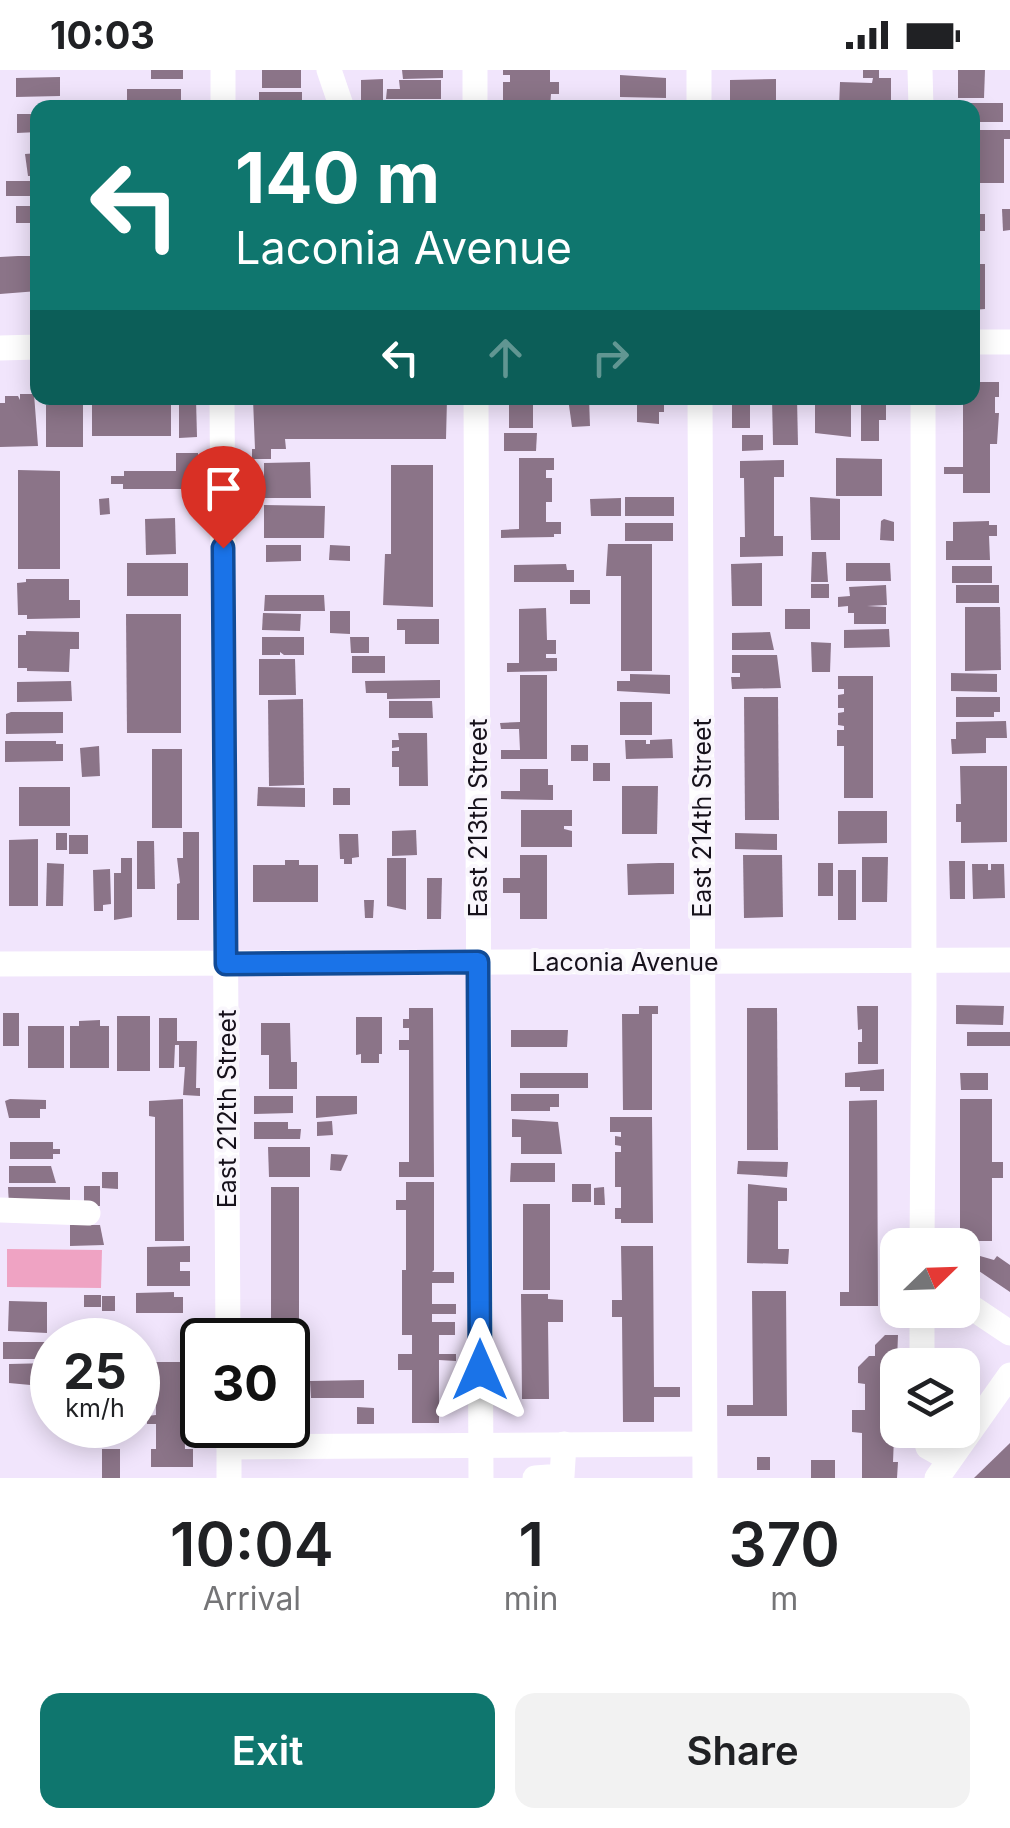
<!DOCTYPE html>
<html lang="en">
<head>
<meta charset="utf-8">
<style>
	:root { --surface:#fff; --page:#f2f2f2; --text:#202124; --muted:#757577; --accent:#0f766e }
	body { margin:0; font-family:Inter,sans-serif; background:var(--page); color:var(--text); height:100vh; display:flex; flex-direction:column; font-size:38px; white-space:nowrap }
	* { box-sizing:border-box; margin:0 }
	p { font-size:32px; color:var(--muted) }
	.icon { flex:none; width:55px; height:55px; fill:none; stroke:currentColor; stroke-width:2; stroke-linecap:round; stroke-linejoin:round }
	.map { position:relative; height:1408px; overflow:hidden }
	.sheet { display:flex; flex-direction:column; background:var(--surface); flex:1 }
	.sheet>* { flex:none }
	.hud { position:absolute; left:30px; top:30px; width:950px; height:305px; border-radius:20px; box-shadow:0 5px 25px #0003; background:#0f766e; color:#fff; overflow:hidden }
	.needle { width:65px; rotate:67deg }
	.fabs { position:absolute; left:880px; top:1158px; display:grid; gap:20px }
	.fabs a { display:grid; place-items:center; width:100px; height:100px; border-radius:20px; background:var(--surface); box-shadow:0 5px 25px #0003; font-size:50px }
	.speed { position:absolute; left:30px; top:1248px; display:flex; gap:20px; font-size:50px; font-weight:700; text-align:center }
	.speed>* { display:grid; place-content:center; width:130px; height:130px; border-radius:50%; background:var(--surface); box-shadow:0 5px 25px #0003; line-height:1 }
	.speed small { font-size:25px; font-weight:400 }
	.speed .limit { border:5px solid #111; border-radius:15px; background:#fff; color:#111 }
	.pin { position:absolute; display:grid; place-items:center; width:85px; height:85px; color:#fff; margin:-102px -42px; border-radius:50% 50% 50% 0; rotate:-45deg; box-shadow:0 0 10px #0007 }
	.pin .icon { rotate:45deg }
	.me { position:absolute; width:110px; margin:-55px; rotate:0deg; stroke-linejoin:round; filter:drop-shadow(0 0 8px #0008) }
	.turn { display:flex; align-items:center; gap:35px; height:210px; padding:0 40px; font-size:45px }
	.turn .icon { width:130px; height:130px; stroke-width:2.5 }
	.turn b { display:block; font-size:70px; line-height:85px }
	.lanes { display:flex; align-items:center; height:95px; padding:0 40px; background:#0003; justify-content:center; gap:50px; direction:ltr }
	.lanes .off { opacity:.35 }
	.eta { display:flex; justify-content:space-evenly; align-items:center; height:170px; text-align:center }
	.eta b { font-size:60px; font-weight:600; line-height:70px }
	.action { display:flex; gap:20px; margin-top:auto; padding:20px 40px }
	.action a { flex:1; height:115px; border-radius:20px; background:var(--accent); color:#fff; font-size:40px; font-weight:600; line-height:115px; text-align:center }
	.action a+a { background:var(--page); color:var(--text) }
	.status { display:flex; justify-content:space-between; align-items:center; height:70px; padding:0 50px; background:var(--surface); direction:ltr }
	.status svg { height:28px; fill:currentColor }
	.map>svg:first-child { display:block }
	.green { fill:#efa3c3 }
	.building { fill:#8b7488 }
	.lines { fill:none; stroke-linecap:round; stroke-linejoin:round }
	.minor { stroke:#fff; stroke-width:25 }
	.route-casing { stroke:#114b97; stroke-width:25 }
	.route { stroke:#1a73e8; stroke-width:18 }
	.labels { text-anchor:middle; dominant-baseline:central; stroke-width:8; stroke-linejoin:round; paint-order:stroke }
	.street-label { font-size:25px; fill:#16111b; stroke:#f9f6fc }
</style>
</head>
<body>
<div class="status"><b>10:03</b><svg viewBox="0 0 49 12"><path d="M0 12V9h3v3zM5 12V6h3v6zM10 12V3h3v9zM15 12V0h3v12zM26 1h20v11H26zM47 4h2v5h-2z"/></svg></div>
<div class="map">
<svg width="1010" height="1408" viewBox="0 0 1010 1408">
	<rect width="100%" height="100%" fill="#f1e5fc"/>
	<path class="green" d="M7 1179 102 1180 101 1218 7 1217Z"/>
	<g class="building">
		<rect x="151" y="0" width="32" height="9"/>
		<rect x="262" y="0" width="39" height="18"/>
		<path d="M402 0H443V8L403 9Z"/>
		<path d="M503 0H550V12H559V24H551L550 38 503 37V12H510V5H503Z"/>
		<path d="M863 0H879V8H891V38H839L840 12 872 13 873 8H863Z"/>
		<path d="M958 0H985L984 28H958Z"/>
		<path d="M620 5 666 8V28L620 27Z"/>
		<path d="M60 7V26L16 27V8Z"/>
		<path d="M383 9V34H361V10Z"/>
		<path d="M776 9V38H730V10Z"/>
		<path d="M399 10H441V29H386L387 19H400Z"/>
		<rect x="127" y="19" width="54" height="19"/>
		<rect x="259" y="22" width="43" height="16"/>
		<path d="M957 33H1003V52H972V38H957Z"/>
		<path d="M17 44H38V62L17 63Z"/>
		<path d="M972 60H1010V69H1004V113H972Z"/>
		<path d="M38 83V106H28L25 84Z"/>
		<rect x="6" y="111" width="32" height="15"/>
		<rect x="16" y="136" width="22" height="17"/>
		<path d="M1002 139H1010V160L1003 161Z"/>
		<rect x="972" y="144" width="13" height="17"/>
		<path d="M18 186H38V221L0 224V187Z"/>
		<path d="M972 194H985V239L972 240Z"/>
		<path d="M972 312H999V327H995V343H999L997 374H990V423H963V404H944V397H963V328H972Z"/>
		<path d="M20 324H34L38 376 0 377V333H5V326H18L20 330Z"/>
		<path d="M49 328 63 330 80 328V334H83V377H46V335H49Z"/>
		<path d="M179 328 196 329 197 367 179 368Z"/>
		<rect x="509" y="328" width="24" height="30"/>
		<path d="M568 328H589L590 356 572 357Z"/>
		<path d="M637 328H664V342H659V354L637 352Z"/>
		<rect x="732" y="328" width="18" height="30"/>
		<path d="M772 328H797L798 375H773Z"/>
		<path d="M815 328H851V367L815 363Z"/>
		<path d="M861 328H886V350H879V371H861Z"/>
		<path d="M155 329H171V366H92V331L155 334Z"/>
		<path d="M253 329H447L446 369H285L286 379H271V389H252V379H255Z"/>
		<path d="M504 363H537L536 381H504Z"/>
		<path d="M742 365H763V380L742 381Z"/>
		<path d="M176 383H198V419H123V414H111V406H124V401H176Z"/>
		<path d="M519 388H554V400H546V408H552V432H546V452H561V464H554V467L501 468V460L519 459Z"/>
		<path d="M836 388 882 389V426H836Z"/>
		<path d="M784 390V407H774V466H783V486L740 487V467H745L744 408H740V391Z"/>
		<path d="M310 392 311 428H264V393Z"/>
		<path d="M391 395H433V537L383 535 385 484H391Z"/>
		<path d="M18 400 60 401V499H18Z"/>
		<rect x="625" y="427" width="49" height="19"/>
		<path d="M810 427 840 429V470H811Z"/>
		<path d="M109 428 110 444 100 445 99 429Z"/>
		<path d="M621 428V446H591L590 429Z"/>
		<path d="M264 435 325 436 324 468H264Z"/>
		<path d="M175 448 176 484 146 485 145 449Z"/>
		<path d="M884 449 894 452V471L880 470 881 451Z"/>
		<path d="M989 451V455H997V466H989L990 490H946V471H953V452Z"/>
		<rect x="625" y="453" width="48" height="18"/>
		<path d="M608 474H652V601H621V506H606Z"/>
		<path d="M266 475H301V491L266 492Z"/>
		<path d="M330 475 350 476V491L329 490Z"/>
		<path d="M812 482H826L828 512H811Z"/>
		<rect x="127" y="493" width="61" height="33"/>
		<path d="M762 493V536H732L731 494Z"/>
		<path d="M846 493H890L891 511H846Z"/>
		<path d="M566 494 567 500H574V512H514V495Z"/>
		<rect x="952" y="496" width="40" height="17"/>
		<path d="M26 509H69V530H80V548L27 549V545H18L17 513 26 512Z"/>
		<rect x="811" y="514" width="18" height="14"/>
		<path d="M886 515 887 535 867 536 886 537V554H854V543H848V536L838 537V527L850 526 849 517Z"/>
		<rect x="956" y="515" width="43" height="18"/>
		<rect x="570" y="520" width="20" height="14"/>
		<path d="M265 525H324L325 541H264Z"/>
		<path d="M965 537H1000L1001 600 965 601Z"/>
		<path d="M546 538 547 570H556V584H546V588H557V601L507 602V593H519V539Z"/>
		<rect x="785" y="539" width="25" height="20"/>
		<path d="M330 541H350V564L330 563Z"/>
		<path d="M263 543 301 544 300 561 262 560Z"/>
		<path d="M126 544H181V663H127Z"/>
		<path d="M397 549H439V574H405V560H397Z"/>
		<path d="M889 559 890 577 844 578V560Z"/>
		<path d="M26 561 79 562V579H70L69 602 27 601V598H18V565H26Z"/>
		<path d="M770 562 774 580H732V563Z"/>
		<path d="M262 567H304V585H284L280 582V585H262Z"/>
		<path d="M350 567H369V583H351Z"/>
		<path d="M811 572 831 573 830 602H812Z"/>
		<path d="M732 585H777L781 618 732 619 731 607H740V603H732Z"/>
		<rect x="352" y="586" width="33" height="17"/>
		<path d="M259 589H295L296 625H259Z"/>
		<path d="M951 603 997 604V622L951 621Z"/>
		<path d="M630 604 670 605V624L617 621V611H630Z"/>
		<path d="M520 605H547V689H501V680H520L519 659H501L500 653 520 652Z"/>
		<path d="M838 606H873V728H844V676H837V660H844V656L838 655V643L844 642V638H838V625L844 624V619H838Z"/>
		<path d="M440 610V628L387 629V623H366L365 611Z"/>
		<path d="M71 611 72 631 17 632V612Z"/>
		<path d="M744 627H778L779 750H745Z"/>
		<path d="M956 627H1000V642H994V647H956Z"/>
		<path d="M303 629 304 715 269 716 268 630Z"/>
		<path d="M389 631H432L433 648H389Z"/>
		<rect x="620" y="632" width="32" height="33"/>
		<path d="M11 642H63V663L6 664V644Z"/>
		<path d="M1006 651 1007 668H986V683L952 684 951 669H956V652Z"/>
		<path d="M398 663H427L428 716H399V697H392V681H399V677L392 678V670H399Z"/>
		<path d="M672 669 673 688 626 689 625 670H646V674H650V670Z"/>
		<path d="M5 671H56V674H63V691L5 692Z"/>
		<rect x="571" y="675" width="17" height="16"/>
		<path d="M99 676 100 706 82 707 80 678Z"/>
		<rect x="152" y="679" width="30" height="79"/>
		<rect x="593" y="693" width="17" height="18"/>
		<path d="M960 696H1007V772L961 773V752H956V734H961Z"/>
		<path d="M520 699H548V715H553V730L501 729V721H520Z"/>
		<path d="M622 716H658L657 764H622Z"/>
		<rect x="19" y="717" width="51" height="39"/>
		<path d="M258 717 305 718V737L257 736Z"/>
		<rect x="333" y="718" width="17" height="17"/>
		<path d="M521 740H572V756H564V759L572 761V777H521Z"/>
		<path d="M838 741H887V773L838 774Z"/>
		<path d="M416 760 417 785 392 786V761Z"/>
		<path d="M183 762H199V850H177V814L180 813 177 788H183Z"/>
		<rect x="56" y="763" width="11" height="17"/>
		<path d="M735 763 777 764V780L735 779Z"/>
		<path d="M339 764H358L359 787 352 788V794H344V789H340Z"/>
		<rect x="69" y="765" width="19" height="19"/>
		<path d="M38 769V836H9V770Z"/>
		<path d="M137 771H154L155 819H137Z"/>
		<path d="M520 785H547V849H520V823H503V808H520Z"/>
		<path d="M743 785H782L783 847 744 848Z"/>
		<path d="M862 787H888L887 832H862Z"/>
		<path d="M121 788H132V847L114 850V803H121Z"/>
		<path d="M387 788H406V840L387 836Z"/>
		<path d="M285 790H299V795H318V832H253V795H285Z"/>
		<path d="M949 791H965V829H950Z"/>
		<path d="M47 793 64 794 63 836H46Z"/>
		<path d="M659 793H674V824L628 825 627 794Z"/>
		<rect x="818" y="793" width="15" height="33"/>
		<path d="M972 794H988V800H991V794H1004L1005 828 973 829Z"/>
		<path d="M110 799 111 834 103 835V841H94L93 800Z"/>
		<rect x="838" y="800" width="18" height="50"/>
		<path d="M427 808H442L441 849H427Z"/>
		<path d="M364 830H374L373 848H365Z"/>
		<path d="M956 935 1004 936 1003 955 956 954Z"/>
		<path d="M639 936H658V944H652V1040H623L622 944H639Z"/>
		<path d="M857 936H878V994H858V972H862V959L858 960Z"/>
		<path d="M409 938H433L434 1107H399V1092H409V980H399V970H409V958H403V949H409Z"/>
		<path d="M747 938H777L778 1080H747Z"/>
		<rect x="3" y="943" width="16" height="33"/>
		<rect x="117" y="946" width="33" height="55"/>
		<path d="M356 947H382V984H379V993H361V984L356 985Z"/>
		<path d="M159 948H177V971H197L196 1018H200V1026L183 1025 185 997H179V975H175L174 998H159Z"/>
		<path d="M100 950V956H109V998H70V956H79V951Z"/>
		<path d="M261 953H290L291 992H297V1019H269V985H261Z"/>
		<rect x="28" y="956" width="36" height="42"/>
		<path d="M511 960H568L567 977H511Z"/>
		<rect x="967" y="962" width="43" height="14"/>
		<path d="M884 999V1021H860V1017H845V1003Z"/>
		<rect x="520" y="1003" width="68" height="15"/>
		<path d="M960 1003H988V1020H961Z"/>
		<path d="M511 1024H559V1037H550V1041H511Z"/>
		<path d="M254 1026H293V1043L254 1044Z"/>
		<path d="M316 1026H357V1044L316 1048Z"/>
		<path d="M10 1029 46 1030V1039H40V1048H9L5 1031Z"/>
		<path d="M183 1029 184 1171H155V1047L149 1046V1031Z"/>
		<path d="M960 1029H992V1092H1003V1108H992V1171H960Z"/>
		<path d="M877 1030 878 1236H840V1222H849V1031Z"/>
		<path d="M610 1047H652L653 1153H621V1149H615V1138H621V1117H615V1082H621V1076L615 1075V1066L621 1067V1062H610Z"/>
		<path d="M512 1049 558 1052 562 1084H521V1067H512Z"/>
		<path d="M332 1051 333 1065 317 1066V1052Z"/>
		<path d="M254 1052H288V1059H301L300 1069H254Z"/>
		<path d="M10 1072H53V1079H60V1084H53V1089H10Z"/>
		<path d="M268 1077H310V1107H269Z"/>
		<path d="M331 1084 348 1085 341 1101 330 1100Z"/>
		<path d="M738 1091 788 1092 787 1107 737 1104Z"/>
		<path d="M511 1093H555V1112H510Z"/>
		<path d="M9 1096H51L56 1113H9Z"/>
		<path d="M102 1102H118V1119L102 1118Z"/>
		<path d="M406 1112H434V1200L432 1202H454V1213H432V1234H456V1244H432V1252H455V1265H439V1284H456V1291L439 1290V1353H412V1300H398V1284H412V1265H402V1200H406V1140H396V1130H406Z"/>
		<rect x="572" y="1114" width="19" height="18"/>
		<path d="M748 1114 787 1118V1131H778V1179H789L788 1194 747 1193Z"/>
		<rect x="84" y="1116" width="16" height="20"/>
		<path d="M8 1117H70V1135H9Z"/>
		<rect x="271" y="1117" width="28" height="141"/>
		<path d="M604 1117 605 1135H594V1118Z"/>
		<rect x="523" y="1134" width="27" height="86"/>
		<path d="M70 1155H100L104 1175 70 1176Z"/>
		<path d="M190 1176V1192H180V1201H190V1216H147V1177Z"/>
		<path d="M621 1176H653L654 1317H680V1327H654V1352H623L622 1247H612V1230H622Z"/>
		<path d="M980 1186 994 1190 997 1186 1010 1195V1222L973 1197Z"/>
		<path d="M752 1221H786L787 1346H727V1335H753Z"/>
		<path d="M174 1222V1227H183V1243H136V1223Z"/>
		<path d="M521 1224H548V1229L563 1230V1252H548L549 1329H522Z"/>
		<rect x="84" y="1225" width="17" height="12"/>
		<rect x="102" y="1226" width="13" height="15"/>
		<path d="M9 1231 47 1232V1263L8 1261Z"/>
		<path d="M885 1265H898L893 1392H898L897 1408H862V1363L852 1362V1340H865V1314L858 1313V1297L869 1286H875V1275Z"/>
		<path d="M288 1271 303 1272 302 1303H288Z"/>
		<rect x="3" y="1272" width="49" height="17"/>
		<path d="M155 1292H183L185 1379H193V1397H151V1379H156V1354H147V1346L156 1345Z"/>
		<path d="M52 1293V1317L9 1313V1294Z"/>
		<path d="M364 1310V1328H311L310 1311Z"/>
		<path d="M357 1337 374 1338V1354H357Z"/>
		<path d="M1010 1373V1408H974Z"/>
		<rect x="102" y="1379" width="18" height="29"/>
		<rect x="757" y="1387" width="13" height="13"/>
		<rect x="811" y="1390" width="24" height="18"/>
	</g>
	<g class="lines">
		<g class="minor">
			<path d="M329 0 342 38"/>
			<path d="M475 0V38"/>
			<path d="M699 0V38"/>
			<path d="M920 0 921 38"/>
			<path d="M223 38V0"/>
			<path d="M972 272H1010"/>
			<path d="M0 278 38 277"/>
			<path d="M222 328 228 1270"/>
			<path d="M476 328 481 1408"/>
			<path d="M700 328 705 1408"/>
			<path d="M0 894 1010 890"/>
			<path d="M0 1140 88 1143"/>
			<path d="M922 1175 924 935 923 328"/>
			<path d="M962 1231 1010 1263"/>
			<path d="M922 1240V1295"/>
			<path d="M229 1355V1408"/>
			<path d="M923 1360 928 1377 949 1389"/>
			<path d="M229 1377 704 1374"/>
			<path d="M535 1408 562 1406 564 1374"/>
			<path d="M937 1408 1010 1305"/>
		</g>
	</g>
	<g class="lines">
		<defs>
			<path id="route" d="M223 478 226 894 478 892 480 1300"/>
		</defs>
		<use href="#route" class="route-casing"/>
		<use href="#route" class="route"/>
	</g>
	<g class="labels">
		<g class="street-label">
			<text transform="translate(478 748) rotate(-90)">East 213th Street</text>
			<text transform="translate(702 748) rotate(-90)">East 214th Street</text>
			<text x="625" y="892">Laconia Avenue</text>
			<text transform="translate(227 1039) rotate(-90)">East 212th Street</text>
		</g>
	</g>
</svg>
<div class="fabs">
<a><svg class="needle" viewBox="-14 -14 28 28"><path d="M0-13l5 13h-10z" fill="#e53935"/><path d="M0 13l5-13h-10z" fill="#757577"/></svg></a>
<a><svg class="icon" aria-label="layers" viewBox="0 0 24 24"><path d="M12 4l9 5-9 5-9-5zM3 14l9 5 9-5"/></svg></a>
</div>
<div class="speed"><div>25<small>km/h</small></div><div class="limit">30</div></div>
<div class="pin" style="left:223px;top:478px;background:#d93025"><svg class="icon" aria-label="arrive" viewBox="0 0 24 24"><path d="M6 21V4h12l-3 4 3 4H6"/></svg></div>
<svg class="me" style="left:480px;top:1300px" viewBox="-20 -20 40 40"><path d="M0-17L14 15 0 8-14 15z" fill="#1a73e8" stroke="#fff" stroke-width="4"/></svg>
<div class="hud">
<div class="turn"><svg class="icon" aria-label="left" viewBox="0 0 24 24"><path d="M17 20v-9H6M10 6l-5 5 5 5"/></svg><div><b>140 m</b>Laconia Avenue</div></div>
<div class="lanes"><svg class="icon" aria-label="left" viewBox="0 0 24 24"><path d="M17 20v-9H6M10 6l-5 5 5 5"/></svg><svg class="icon off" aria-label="ahead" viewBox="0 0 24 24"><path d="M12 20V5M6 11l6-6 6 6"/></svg><svg class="icon off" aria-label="right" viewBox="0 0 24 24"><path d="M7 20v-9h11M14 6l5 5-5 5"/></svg></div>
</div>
</div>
<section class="sheet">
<div class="eta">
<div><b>10:04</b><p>Arrival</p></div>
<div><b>1</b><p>min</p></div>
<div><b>370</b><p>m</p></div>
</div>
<div class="action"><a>Exit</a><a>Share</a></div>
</section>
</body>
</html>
